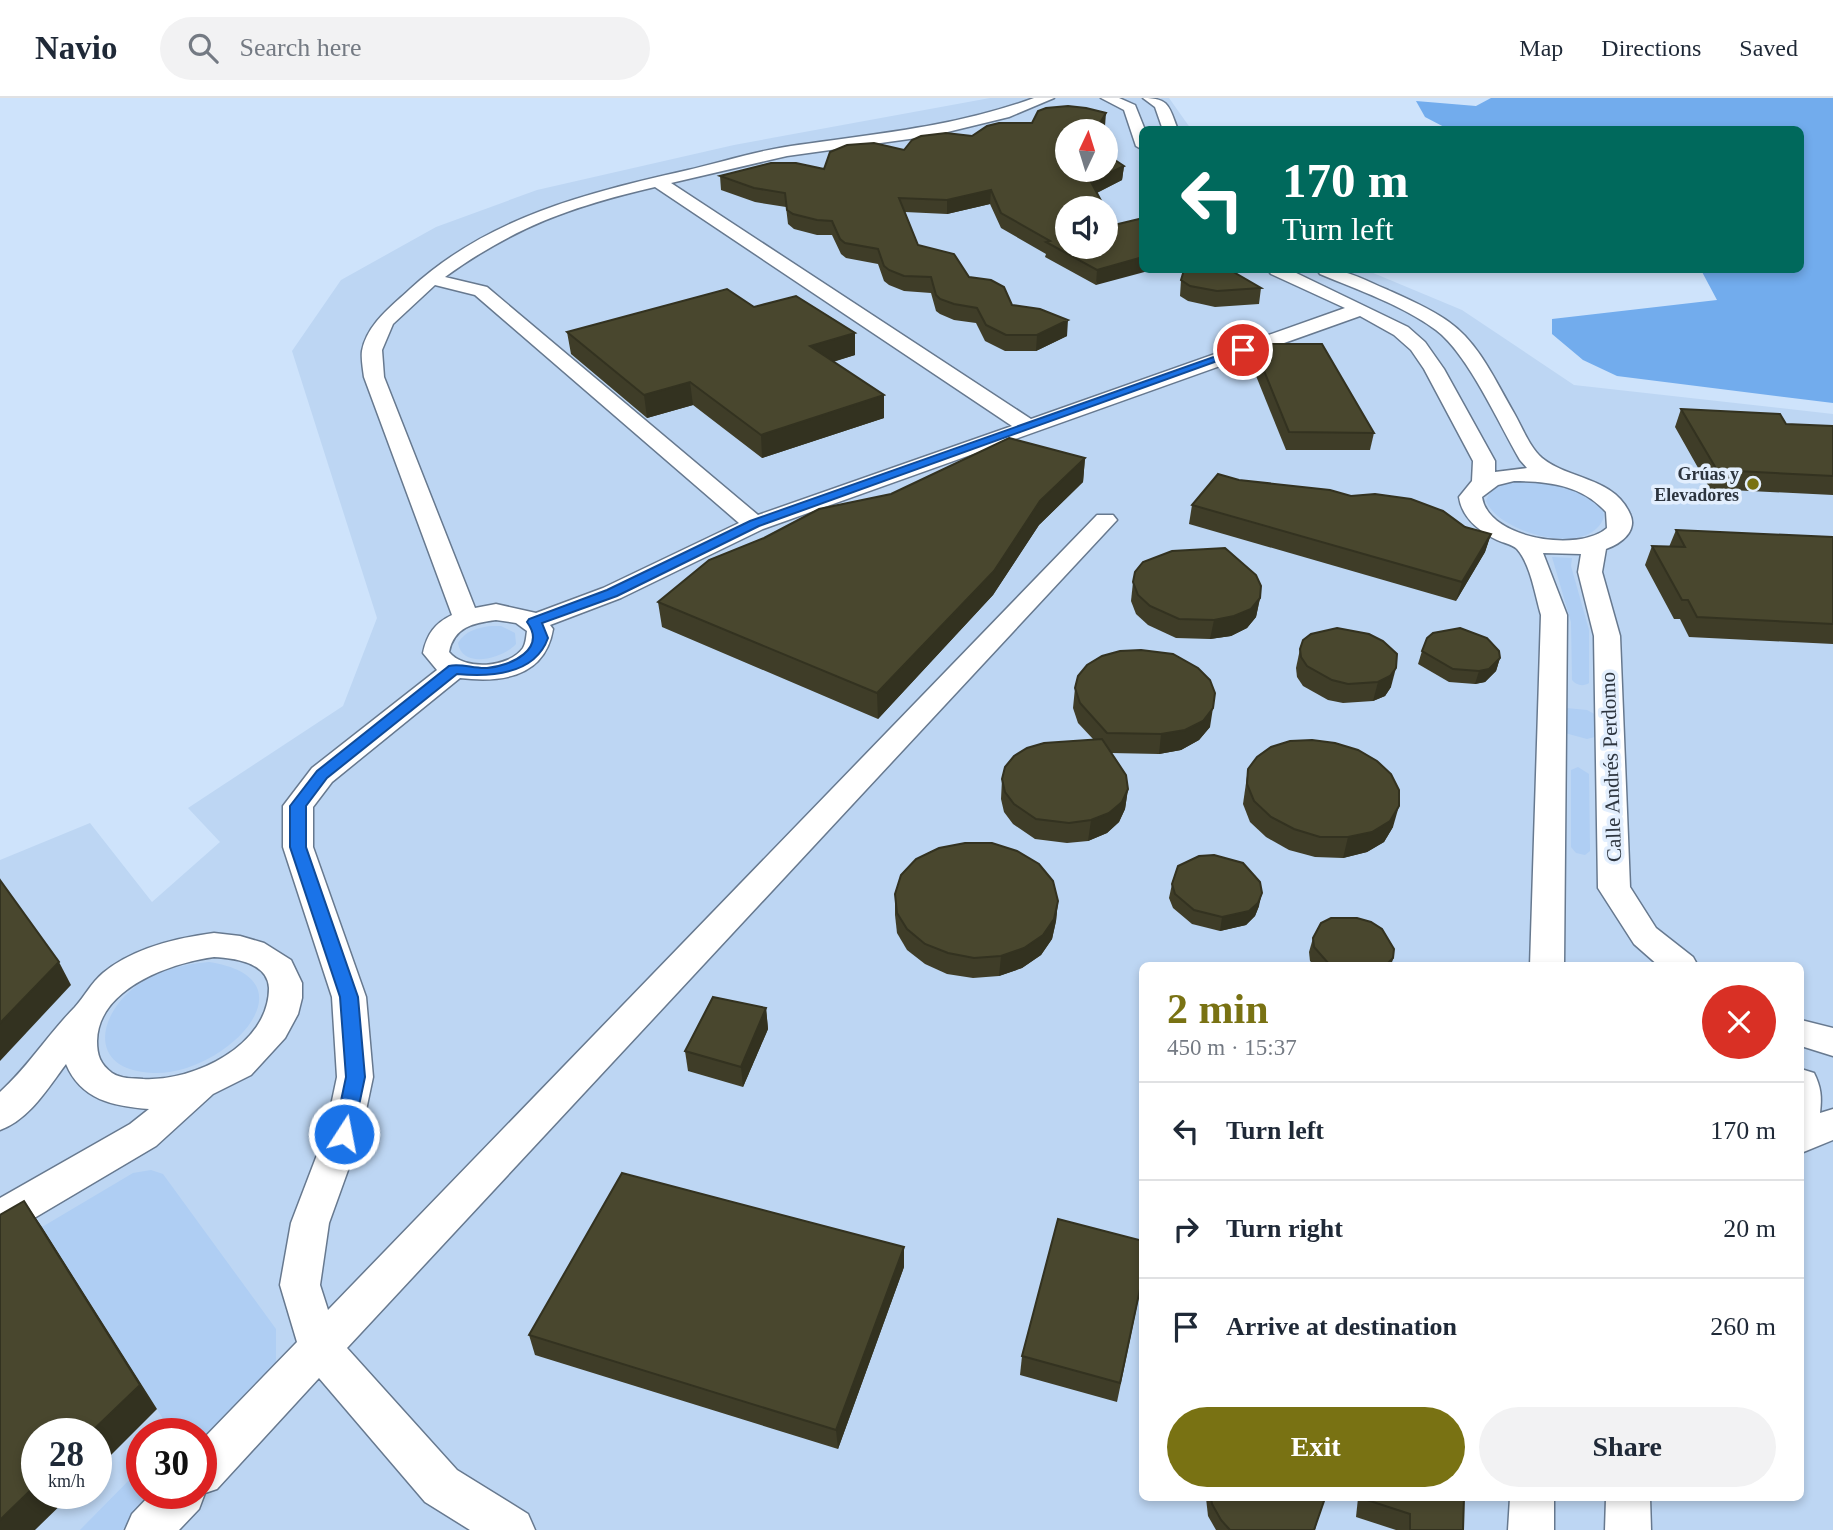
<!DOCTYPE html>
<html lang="en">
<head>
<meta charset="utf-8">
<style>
	:root { --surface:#fff; --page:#f2f2f3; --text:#1f2937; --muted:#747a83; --line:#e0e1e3; --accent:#797213 }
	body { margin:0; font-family:Georgia,serif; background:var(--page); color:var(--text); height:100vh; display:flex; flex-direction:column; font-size:26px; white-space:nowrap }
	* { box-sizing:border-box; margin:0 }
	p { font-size:23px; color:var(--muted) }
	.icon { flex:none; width:38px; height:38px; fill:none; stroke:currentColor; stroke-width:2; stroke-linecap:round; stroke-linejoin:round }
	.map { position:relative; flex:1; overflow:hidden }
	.sheet { position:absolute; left:1139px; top:864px; width:665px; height:539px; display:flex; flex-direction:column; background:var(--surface); border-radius:10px; box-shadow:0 4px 10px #0003 }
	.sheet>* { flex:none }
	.guide { position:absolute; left:1139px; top:28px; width:665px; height:147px; border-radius:10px; box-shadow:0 4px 10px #0003; background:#00695c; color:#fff; overflow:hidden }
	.needle { width:46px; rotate:4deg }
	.tools { position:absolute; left:1055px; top:21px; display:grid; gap:14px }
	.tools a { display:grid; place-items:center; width:63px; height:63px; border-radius:50%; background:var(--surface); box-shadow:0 4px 10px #0003; font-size:35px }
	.speed { position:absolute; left:21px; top:1320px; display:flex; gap:14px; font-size:35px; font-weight:700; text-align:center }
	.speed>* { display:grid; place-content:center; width:91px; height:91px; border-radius:50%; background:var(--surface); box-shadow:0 4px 10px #0003; line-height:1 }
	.speed small { font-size:18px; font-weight:400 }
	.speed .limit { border:10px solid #d22; background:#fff; color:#111 }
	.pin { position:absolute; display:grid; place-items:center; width:60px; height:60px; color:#fff; margin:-30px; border:4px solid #fff; border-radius:50%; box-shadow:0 2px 7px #0007 }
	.me { position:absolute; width:77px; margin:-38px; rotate:11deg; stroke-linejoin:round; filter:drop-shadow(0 0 5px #0008) }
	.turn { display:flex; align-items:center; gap:24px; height:147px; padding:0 28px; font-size:32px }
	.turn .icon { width:91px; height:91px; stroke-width:2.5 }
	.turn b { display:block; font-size:49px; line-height:60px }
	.round { display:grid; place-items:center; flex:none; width:74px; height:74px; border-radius:37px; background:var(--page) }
	.overview { display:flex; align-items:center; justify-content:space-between; height:119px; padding:0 28px }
	h1 { font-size:42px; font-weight:800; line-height:52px; color:var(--accent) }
	.cta { display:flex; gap:14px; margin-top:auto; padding:14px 28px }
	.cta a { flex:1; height:80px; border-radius:42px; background:var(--accent); color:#fff; font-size:28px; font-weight:800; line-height:80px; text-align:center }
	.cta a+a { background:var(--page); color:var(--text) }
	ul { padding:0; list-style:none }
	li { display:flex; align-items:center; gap:21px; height:98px; padding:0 28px; border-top:2px solid var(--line) }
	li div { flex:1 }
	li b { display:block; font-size:26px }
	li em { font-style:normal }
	header { display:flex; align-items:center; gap:42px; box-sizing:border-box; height:98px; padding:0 35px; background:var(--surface); border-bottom:2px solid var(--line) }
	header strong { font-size:33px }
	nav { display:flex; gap:38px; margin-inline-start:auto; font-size:24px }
	.search { width:490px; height:63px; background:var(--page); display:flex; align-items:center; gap:18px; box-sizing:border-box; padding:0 24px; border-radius:38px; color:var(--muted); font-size:26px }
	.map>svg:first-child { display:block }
	.built { fill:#bdd6f3; fill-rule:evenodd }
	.green { fill:#afcef3 }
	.water { fill:#72aced }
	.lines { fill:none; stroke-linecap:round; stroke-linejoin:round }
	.minor-casing { stroke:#67798f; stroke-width:3 }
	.minor { fill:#fff; fill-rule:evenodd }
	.wall { fill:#3f3d28 }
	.shaded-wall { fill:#333220 }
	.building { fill:#49472e; stroke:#333220; stroke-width:2 }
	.route { fill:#1a73e8; stroke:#114b97; stroke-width:2 }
	.poi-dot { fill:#797213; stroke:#e3effe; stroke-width:2.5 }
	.labels { text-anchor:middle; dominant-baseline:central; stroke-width:7; stroke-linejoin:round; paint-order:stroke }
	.far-poi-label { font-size:18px; font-weight:bold; fill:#2d353f; stroke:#e3effe; text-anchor:end }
	.street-label { font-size:21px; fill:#2d353f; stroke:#e3effe }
</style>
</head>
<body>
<header>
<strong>Navio</strong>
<div class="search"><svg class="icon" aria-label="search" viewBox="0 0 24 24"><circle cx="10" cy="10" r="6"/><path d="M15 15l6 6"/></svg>Search here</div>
<nav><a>Map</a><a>Directions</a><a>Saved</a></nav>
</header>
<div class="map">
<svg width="1833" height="1432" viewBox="0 0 1833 1432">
	<rect width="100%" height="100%" fill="#cee3fb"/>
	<path class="built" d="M990 0H1169L1191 31 1143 32V172H1366L1462 212 1574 287 1833 316V1432H0V762L90 725 152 804 220 744 188 710 343 608 377 520 292 253 341 182 436 129 537 92 734 47ZM1068 33H1106V72H1068ZM1068 110H1106V149H1068ZM1143 868H1801V1400H1143ZM37 1335H96V1395H37ZM142 1335H201V1395H142Z"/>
	<g class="green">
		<path d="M1530 382C1545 384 1624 399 1599 428 1576 456 1498 433 1486 403 1493 384 1512 383 1530 382Z"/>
		<path d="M1552 459 1572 460 1571 468 1589 532V585C1583 589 1576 587 1572 582L1571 524Z"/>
		<path d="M492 528H501L515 535 516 546C504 560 462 572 458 545 465 533 478 529 492 528Z"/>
		<path d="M1566 610 1587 612 1600 619 1599 638 1587 641 1565 635Z"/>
		<path d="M1578 669 1589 676 1590 753 1585 757 1576 755 1571 749V672Z"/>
		<path d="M209 864C319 881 224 978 153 975 88 973 95 917 139 886 160 872 184 866 209 864Z"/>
		<path d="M151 1072 163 1076 276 1231V1267L201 1347V1335H172L42 1129 133 1075Z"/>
		<path d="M142 1369V1395H157L122 1432H80Z"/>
	</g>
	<path class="water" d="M1491 0H1833V305L1617 278 1583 262 1552 236V221L1717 202 1701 172H1801V32L1448 31 1425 19 1416 3 1476 8Z"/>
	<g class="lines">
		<defs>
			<g id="minor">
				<path d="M1034 0H1054L1009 19 931 38 787 58 671 85 1031 321 1345 210 1271 176 1268 172H1290L1408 229 1425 244 1444 271 1495 363V374L1527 370 1520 362C1499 326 1468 256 1436 232 1402 207 1358 192 1320 176L1317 172C1343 169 1364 182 1388 192 1408 201 1431 211 1449 224 1479 245 1496 284 1514 315 1522 329 1530 350 1542 360 1569 382 1614 379 1630 416 1638 433 1621 446 1606 451L1602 474 1620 538 1630 789 1656 830 1693 859 1698 868H1659L1634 846 1598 790 1594 538 1578 474 1581 456 1543 455 1567 517 1564 868H1530L1541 517C1535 497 1531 467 1517 451 1512 446 1503 445 1497 442 1479 433 1462 420 1459 399L1472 383 1473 363 1424 271 1411 252 1394 237 1360 218 763 431 621 500 550 527 553 531C545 579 502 585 460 580L332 684 313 709V749L366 899 373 979 361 1036 329 1125 320 1187 328 1212 1097 417H1113L1117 422 347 1250 457 1372 528 1416 535 1432H470L425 1404 319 1280 217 1391 205 1395 199 1411 179 1432H125L132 1416 152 1395H201V1343L297 1244 280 1187 291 1125 325 1036 337 979 332 899 283 749V708L312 670 437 572 423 555C427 536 435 525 452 517L364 279C363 271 361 261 362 253 367 226 392 208 410 191 488 119 587 95 688 72 722 64 756 53 791 48 874 36 955 29 1034 0ZM655 89 1012 328 758 417 487 189 445 179C514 129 573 108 655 89ZM435 187 475 197 739 425 603 490 536 515 496 506 475 510 384 279 382 252 393 226ZM1514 383C1548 383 1582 387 1606 414L1607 430C1579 455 1488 441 1482 399L1498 387ZM496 522 516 525 527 533C526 539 526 545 523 550 509 570 464 573 449 554 454 529 473 525 496 522Z"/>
				<path d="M1101 0H1119L1135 7 1145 32 1143 52 1136 48 1124 12Z"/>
				<path d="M1143 0C1170 0 1169 9 1178 32H1163L1155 9Z"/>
				<path d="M214 835 240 838 264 845 291 862 302 885V900L298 916 285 940 251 977 213 996 156 1048 14 1132 0 1137V1100L130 1026 149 1011C113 1008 81 1002 66 966 48 990 29 1022 0 1032V994C28 969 49 935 75 909 85 898 91 885 103 875 133 850 176 840 214 835ZM214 859C233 860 268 864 269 890 269 948 193 984 143 981 132 980 121 981 112 975 100 966 97 957 97 943 98 890 171 865 214 859Z"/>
				<path d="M1801 922 1833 930V958L1801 948Z"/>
				<path d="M1801 971 1814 975C1821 989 1822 999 1820 1015L1833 1011V1042L1801 1055Z"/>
				<path d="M1510 1400H1554V1432H1508Z"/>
				<path d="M1606 1400H1650L1651 1432H1605Z"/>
			</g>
		</defs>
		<use href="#minor" class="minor-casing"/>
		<use href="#minor" class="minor"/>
	</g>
	<g class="wall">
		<path d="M1105 28 1102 33H1068L1124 68 1122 82 1097 95 1106 149 1096 187 1045 159 1046 156 1001 130 990 106 947 116 905 114 918 147 1012 207 1067 238 1036 253H1005L985 243 976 225 954 222 940 216 936 213 931 195 904 193 889 187 884 183 878 166 846 160 841 156 832 137H817L794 131 788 126 786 109 755 104 721 92 720 78 824 71 904 52 972 38Z"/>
		<path d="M1181 182 1261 190 1259 206 1215 209 1188 203 1180 198Z"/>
		<path d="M754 209 855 257 833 264 884 320 762 360 693 307 647 320 571 256 567 234Z"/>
		<path d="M1253 246 1374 335 1370 352H1286L1250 263Z"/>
		<path d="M1681 311 1786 326 1833 328V397L1710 391 1675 329Z"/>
		<path d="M1085 360 1083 384 1039 427 993 497 878 621 662 529 658 504Z"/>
		<path d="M1239 382 1465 429 1491 436 1485 454 1456 503 1189 426 1192 407Z"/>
		<path d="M1676 432 1833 439V546L1689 539 1680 521H1674L1645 467 1652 448 1669 449Z"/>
		<path d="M1133 484 1260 500 1256 519 1247 530 1231 538 1210 541 1176 540 1148 527 1136 516 1131 503Z"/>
		<path d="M1300 551 1391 589 1385 598 1373 603 1343 605 1328 602 1303 588 1297 579 1296 570Z"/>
		<path d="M1422 553 1500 560 1496 573 1485 584 1475 586 1449 584 1418 566Z"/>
		<path d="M1075 590 1210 629 1199 642 1181 652 1159 656 1111 655 1128 691 1125 711 1119 724 1107 735 1088 743 1067 745 1035 741 1013 726 1004 714 1001 701 1002 681 1093 641 1078 625 1073 610Z"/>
		<path d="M1248 671 1393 729 1384 744 1367 754 1343 760 1315 759 1289 752 1266 739 1250 724 1243 706Z"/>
		<path d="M1172 786 1259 808 1255 818 1246 827 1220 833 1192 826 1173 810 1169 800Z"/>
		<path d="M895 796 1058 803 1056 823 1052 841 1041 857 1022 870 999 878 973 880 947 876 925 866 907 852 897 835 895 817Z"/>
		<path d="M1313 840 1393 860 1391 868H1315L1310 863 1309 854Z"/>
		<path d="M766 910 768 931 743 989 688 973 685 953Z"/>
		<path d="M904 1169 838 1351 535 1257 529 1237Z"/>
		<path d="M1143 1179 1117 1304 1020 1277 1022 1258Z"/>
		<path d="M1206 1400H1323L1315 1432H1216L1208 1418Z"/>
		<path d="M1358 1400H1464L1463 1432H1396L1356 1419Z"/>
	</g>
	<g class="shaded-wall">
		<path d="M1106 15 1105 28 1102 33H1095Z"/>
		<path d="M1124 68 1122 82 1090 98 1091 84Z"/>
		<path d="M991 92 990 106 947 116V102Z"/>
		<path d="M1143 159V172H1152L1096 187 1097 172Z"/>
		<path d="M1068 222 1067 238 1036 253 1037 237Z"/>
		<path d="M855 235V257L811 270 810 248Z"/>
		<path d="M690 284 693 307 647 320 644 297Z"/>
		<path d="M884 297V320L762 360 761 337Z"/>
		<path d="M1085 360 1083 384 1039 427 993 497 878 621 877 595 1040 403Z"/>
		<path d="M1491 436 1485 454 1456 503 1462 484Z"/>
		<path d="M1260 500 1256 519 1247 530 1231 538 1210 541 1214 522Z"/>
		<path d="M1500 560 1496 573 1485 584 1475 586 1479 573Z"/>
		<path d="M1396 570 1391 589 1385 598 1373 603 1378 584Z"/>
		<path d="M1213 610 1210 629 1199 642 1181 652 1159 656 1161 636Z"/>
		<path d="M1128 691 1125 711 1119 724 1107 735 1088 743 1091 722Z"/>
		<path d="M1399 708 1393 729 1384 744 1367 754 1343 760 1348 739Z"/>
		<path d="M1262 795 1259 808 1255 818 1246 827 1220 833 1222 819Z"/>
		<path d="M1058 803 1056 823 1052 841 1041 857 1022 870 999 878 1001 858Z"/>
		<path d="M1393 860 1391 868H1385Z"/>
		<path d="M59 864 71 887 0 963V925Z"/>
		<path d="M766 910 768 931 743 989 741 969Z"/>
		<path d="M24 1103 42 1129 157 1311 96 1372V1335H90Z"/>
		<path d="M904 1149V1169L838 1351 836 1332Z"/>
		<path d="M37 1386V1395H73L35 1432H0V1422Z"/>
	</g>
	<g class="building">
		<path d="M1068 8 1086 10 1106 15 1095 33H1068V72H1106V56L1124 68 1091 84 1105 110H1068V149H1106V112L1114 127 1143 120V159L1097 172 1046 144 1050 143 1001 115 991 92 947 102 899 100 918 147 954 156 969 179 991 182 1004 189 1012 207 1040 211 1068 222 1037 237H1006L986 227 977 210 954 206 940 201 936 197 931 179 904 178 889 172 884 168 878 151 845 145 840 141 832 123 817 122 793 116 787 112 785 95 754 90 720 78 771 65H796L824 71 830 54 847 47 874 45 904 52 912 42 921 38 946 35 972 38 987 28 999 25H1032L1038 13 1046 10Z"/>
		<path d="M1184 172H1230L1261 190 1217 193 1190 188 1181 182Z"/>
		<path d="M727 191 754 209 796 198 855 235 810 248 884 297 761 337 690 284 644 297 567 234Z"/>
		<path d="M1253 246H1322L1374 335 1289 334Z"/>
		<path d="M1681 311 1780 316 1786 326 1833 328V378L1717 372Z"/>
		<path d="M1009 340 1085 360 1040 403 994 473 877 595 658 504 709 462 764 440 819 411 891 396Z"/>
		<path d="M1218 376 1239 382 1330 392 1351 398 1375 396 1411 401 1443 413 1465 429 1491 436 1462 484 1192 407Z"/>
		<path d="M1676 432 1833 439V526L1697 519 1688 502H1682L1652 448 1685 449Z"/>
		<path d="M1225 450 1256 477 1261 488 1260 500 1251 511 1234 518 1214 522 1179 521 1150 508 1138 497 1133 484 1135 474 1143 464 1172 453Z"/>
		<path d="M1337 530 1369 536 1383 543 1397 556 1396 570 1390 578 1378 584 1348 586 1332 582 1307 568 1301 559 1300 551 1303 542 1311 536Z"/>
		<path d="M1460 530 1487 540 1499 553 1500 560 1489 571 1479 573 1453 571 1422 553 1427 540 1433 535Z"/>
		<path d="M1141 552 1173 556 1198 570 1210 582 1215 595 1213 610 1203 623 1185 632 1161 636 1107 635 1080 605 1075 590 1078 578 1087 567 1102 558 1120 553Z"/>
		<path d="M1102 641 1126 677 1128 691 1122 704 1109 715 1091 722 1069 725 1036 721 1014 706 1005 694 1002 681 1005 669 1014 658 1027 650 1044 645Z"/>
		<path d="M1312 642 1335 645 1358 652 1377 663 1391 676 1399 692V708L1390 723 1372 734 1348 739H1320L1294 731 1271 719 1254 703 1247 686 1248 671 1257 659 1271 649 1290 643Z"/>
		<path d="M965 745H992L1017 753 1039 766 1053 783 1058 803 1054 821 1043 837 1024 850 1001 858 974 860 948 855 925 846 907 831 897 815 895 796 901 777 916 761 939 750Z"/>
		<path d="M1214 757 1243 765 1260 784 1262 795 1258 805 1249 813 1222 819 1194 812 1175 796 1172 786 1178 768 1199 758Z"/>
		<path d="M0 782 59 864 0 925Z"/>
		<path d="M1331 820H1357L1371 824 1382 831 1394 851 1393 860 1385 868H1333L1329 866 1314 849 1313 840 1321 825Z"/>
		<path d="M713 899 766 910 741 969 685 953Z"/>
		<path d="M622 1075 904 1149 836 1332 529 1237Z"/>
		<path d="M24 1103 140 1287 90 1335H37V1386L0 1422V1117Z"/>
		<path d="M1058 1121 1143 1143V1177L1120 1285 1022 1258Z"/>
		<path d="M1211 1400H1323L1324 1403 1314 1432H1230L1221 1422 1212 1406Z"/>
		<path d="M1364 1400H1464L1463 1432H1410V1416L1364 1401Z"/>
	</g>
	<path class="route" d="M1239 250 1248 252 759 428 617 498 542 525 548 540C535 577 490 579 457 576L327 680 306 708V749L358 899 365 979 353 1036 350 1042 344 1044 337 1042 334 1036 346 979 340 899 290 749V708L317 673 449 568C461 565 474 571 487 570 511 568 547 551 527 524L529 521 607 492 750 423Z"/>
	<circle class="poi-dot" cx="1753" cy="386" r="7"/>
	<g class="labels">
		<g class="far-poi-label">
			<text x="1739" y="376">Grúas y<tspan x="1739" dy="21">Elevadores</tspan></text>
		</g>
		<g class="street-label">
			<text transform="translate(1611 669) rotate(-92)">Calle Andrés Perdomo</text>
		</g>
	</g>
</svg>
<div class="tools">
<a><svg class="needle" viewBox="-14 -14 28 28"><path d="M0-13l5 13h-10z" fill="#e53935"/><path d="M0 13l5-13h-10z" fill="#747a83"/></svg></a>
<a><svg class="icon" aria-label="sound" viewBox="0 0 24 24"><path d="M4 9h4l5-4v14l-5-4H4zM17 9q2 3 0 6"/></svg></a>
</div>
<div class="speed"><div>28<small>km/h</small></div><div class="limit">30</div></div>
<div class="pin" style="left:1243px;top:252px;background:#d93025"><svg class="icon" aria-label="arrive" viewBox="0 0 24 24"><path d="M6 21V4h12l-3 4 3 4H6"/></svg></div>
<svg class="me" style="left:344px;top:1036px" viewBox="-20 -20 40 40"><circle r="17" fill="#1a73e8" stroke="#fff" stroke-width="3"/><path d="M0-11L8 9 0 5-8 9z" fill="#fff"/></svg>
<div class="guide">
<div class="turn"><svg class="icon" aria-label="left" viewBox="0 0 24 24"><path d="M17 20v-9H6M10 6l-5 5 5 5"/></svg><div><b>170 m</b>Turn left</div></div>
</div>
<section class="sheet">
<div class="overview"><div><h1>2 min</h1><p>450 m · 15:37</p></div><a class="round" style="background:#d93025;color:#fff"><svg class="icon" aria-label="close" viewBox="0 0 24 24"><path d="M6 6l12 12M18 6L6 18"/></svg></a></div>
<ul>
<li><svg class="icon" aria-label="left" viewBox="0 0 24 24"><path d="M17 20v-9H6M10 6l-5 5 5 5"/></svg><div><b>Turn left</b></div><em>170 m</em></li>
<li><svg class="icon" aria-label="right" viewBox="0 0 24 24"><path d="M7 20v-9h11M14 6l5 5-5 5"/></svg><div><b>Turn right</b></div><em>20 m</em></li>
<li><svg class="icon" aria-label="arrive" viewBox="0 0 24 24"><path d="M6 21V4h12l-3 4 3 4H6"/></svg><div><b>Arrive at destination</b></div><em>260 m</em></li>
</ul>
<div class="cta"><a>Exit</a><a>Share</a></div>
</section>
</div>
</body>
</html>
